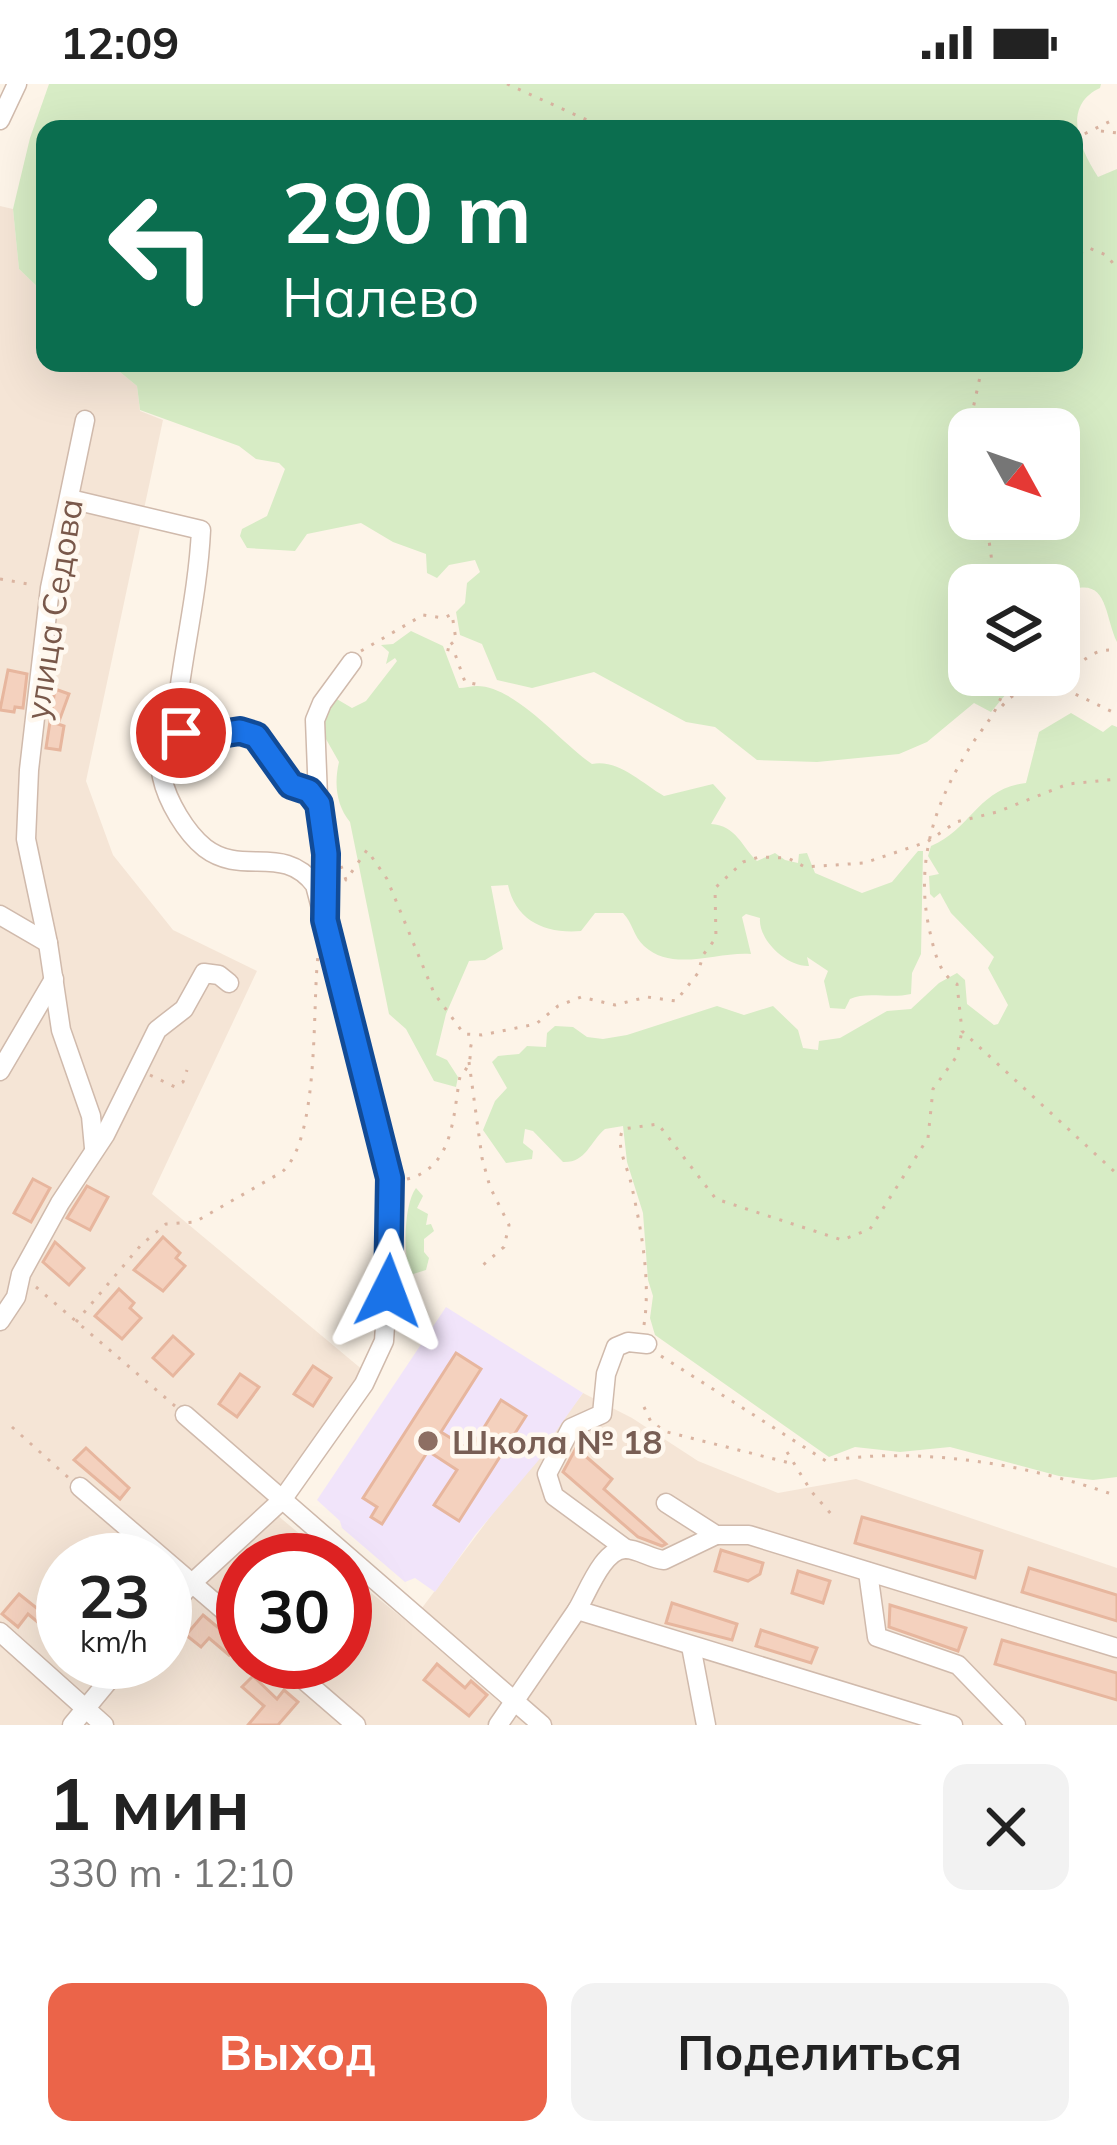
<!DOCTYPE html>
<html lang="ru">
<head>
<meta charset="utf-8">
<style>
	:root { --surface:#fff; --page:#f2f2f2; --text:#222; --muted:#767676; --accent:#eb6449 }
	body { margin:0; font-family:Mulish,sans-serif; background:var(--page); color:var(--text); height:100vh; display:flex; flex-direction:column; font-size:45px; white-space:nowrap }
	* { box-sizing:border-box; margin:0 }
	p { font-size:39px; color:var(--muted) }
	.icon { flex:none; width:66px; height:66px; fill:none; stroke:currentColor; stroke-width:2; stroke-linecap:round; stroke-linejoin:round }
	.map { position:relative; height:1641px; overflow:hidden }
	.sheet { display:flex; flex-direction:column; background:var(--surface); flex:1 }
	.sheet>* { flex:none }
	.banner { position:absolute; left:36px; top:36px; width:1047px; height:252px; border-radius:24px; box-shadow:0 12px 48px #0002; background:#0b6e4f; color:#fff; overflow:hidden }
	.needle { width:78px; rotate:130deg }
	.tools { position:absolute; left:948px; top:324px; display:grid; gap:24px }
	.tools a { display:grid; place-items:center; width:132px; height:132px; border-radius:24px; background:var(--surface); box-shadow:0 12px 48px #0002; font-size:60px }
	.speed { position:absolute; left:36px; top:1449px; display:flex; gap:24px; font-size:60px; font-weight:700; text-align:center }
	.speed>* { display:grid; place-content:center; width:156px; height:156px; border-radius:50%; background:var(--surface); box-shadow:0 12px 48px #0002; line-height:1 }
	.speed small { font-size:30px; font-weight:400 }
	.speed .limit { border:18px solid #d22; background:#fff; color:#111 }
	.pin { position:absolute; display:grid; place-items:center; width:102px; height:102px; color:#fff; margin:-51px; border:6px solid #fff; border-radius:50%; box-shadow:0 3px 12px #0007 }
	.me { position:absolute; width:132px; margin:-66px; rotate:3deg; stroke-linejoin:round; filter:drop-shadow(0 0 9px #0008) }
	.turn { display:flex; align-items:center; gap:42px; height:252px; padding:0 48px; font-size:54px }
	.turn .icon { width:156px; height:156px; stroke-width:2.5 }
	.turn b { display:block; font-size:84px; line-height:102px }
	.round { display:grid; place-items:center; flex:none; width:126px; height:126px; border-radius:24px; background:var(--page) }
	.overview { display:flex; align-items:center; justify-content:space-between; height:204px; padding:0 48px }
	h1 { font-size:72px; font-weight:700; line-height:90px }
	.action { display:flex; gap:24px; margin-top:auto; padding:24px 48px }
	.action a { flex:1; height:138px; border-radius:24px; background:var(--accent); color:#fff; font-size:48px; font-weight:700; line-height:138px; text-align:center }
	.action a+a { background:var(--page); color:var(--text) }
	.status { display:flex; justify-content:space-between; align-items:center; height:84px; padding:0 60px; background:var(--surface); direction:ltr }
	.status svg { height:33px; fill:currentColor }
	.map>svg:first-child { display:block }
	.residential { fill:#f5e5d6; fill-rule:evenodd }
	.education { fill:#f1e4fa }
	.green { fill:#d7ecc5; fill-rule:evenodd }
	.building { fill:#f4d1be; stroke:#e7b69e; stroke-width:3 }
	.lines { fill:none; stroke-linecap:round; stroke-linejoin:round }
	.minor-casing { stroke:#d0baac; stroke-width:21 }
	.path { stroke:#dab4a1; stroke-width:3; stroke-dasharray:3 9; stroke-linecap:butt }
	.minor { stroke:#fff; stroke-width:18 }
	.route-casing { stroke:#114b97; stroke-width:30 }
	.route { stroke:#1a73e8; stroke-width:21 }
	.education-dot { fill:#8d6e63; stroke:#fff8ef; stroke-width:4.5 }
	.labels { text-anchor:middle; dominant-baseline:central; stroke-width:9; stroke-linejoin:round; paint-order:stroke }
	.street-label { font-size:33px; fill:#79584a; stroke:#fff8ef }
	.education-label { font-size:33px; font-weight:bold; fill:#785e54; stroke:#fff8ef; text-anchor:start }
</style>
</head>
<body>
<div class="status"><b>12:09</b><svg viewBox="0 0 49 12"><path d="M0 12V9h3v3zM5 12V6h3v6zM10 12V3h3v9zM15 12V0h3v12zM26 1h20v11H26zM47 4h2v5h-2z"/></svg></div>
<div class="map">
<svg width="1117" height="1641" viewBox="0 0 1117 1641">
	<rect width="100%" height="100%" fill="#fdf4e8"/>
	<path class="residential" d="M0 122 13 125 19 185 45 210V279H109L137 302 140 327 163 336 86 697 113 771 173 846 257 887 152 1110 364 1287 300 1378 265 1421 331 1476H243V1578H345V1488L410 1540 583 1309 632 1334 698 1377 778 1409 856 1395 1117 1484V1641H0ZM63 1476H165V1578H63Z"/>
	<path class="education" d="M446 1223 583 1309 554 1350V1358L475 1451 435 1508 415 1494 405 1498 342 1444 340 1437 317 1416Z"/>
	<g class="green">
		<path d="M49 0H1101L1100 4C1061 22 1080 65 1098 93L1117 85V558C1103 529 1109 486 1059 511V501H969V591H1027L1017 597 991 628 974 619 927 658 899 670 817 678 757 676 715 643 686 638 594 588 532 604 497 596 482 560 460 551 456 528 465 519 467 499 480 488 475 476 449 481 437 494 427 489 426 470 393 458 361 439 307 450 295 467 247 464 240 452 242 445 267 432 285 385 279 379 256 375 239 362 140 326 137 302 109 279H1074V45H45V210L19 185 13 125 30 54ZM969 345H1059V435H969Z"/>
		<path d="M411 547 443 562 459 604C465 604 471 602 477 602 515 602 560 658 592 680 619 675 641 699 664 712L713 700 726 714 711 740C737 742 741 762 757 777L775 769 785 776 798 779 799 770 807 769 815 789 862 809 892 798 918 767H923L921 870 912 889 911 910C890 915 866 907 850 915L845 925 830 924 824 897 828 887 807 873 809 882C787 883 758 856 760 834L746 830 742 833 751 870C718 867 673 889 644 862 633 852 633 839 623 829H595L581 847C545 850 516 837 508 801L491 802 503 865 485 876 469 877 446 930 436 971 447 976 458 993 456 1003 434 997 406 945 389 930 350 738C336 721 334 699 339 678L322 648 326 617 335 614 352 624 366 617 397 577 395 574 386 580 389 568 381 561 393 560Z"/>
		<path d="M1071 629 1103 648 1112 641 1117 643V1393L1093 1396 1059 1392 950 1363 900 1368 855 1363 829 1373 655 1251 650 1234 653 1212 648 1196 643 1129 627 1078 623 1042 605 1045C589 1059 586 1079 563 1078L533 1047 525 1045 523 1059 533 1067 532 1075 506 1079 483 1046 495 1017 507 1004 492 978 498 972 519 970 527 962 546 963 547 949 555 942 573 943 587 953 603 955 627 951 717 922 744 931 773 922 798 946 803 964 818 966 819 957 840 954 887 927 911 925 939 899 957 889 965 896 967 920 994 941 998 940 1008 921 988 884 994 873 951 829 940 809 934 814 930 810 929 792 939 790 928 772 931 762C972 745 977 705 1026 699L1039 648Z"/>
		<path d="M416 1104 423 1112 417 1124 428 1130 426 1141 431 1140 434 1147 424 1155V1168L429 1174 426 1186 410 1191C403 1167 404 1120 416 1104Z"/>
	</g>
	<g class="building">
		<path d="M8 586 27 590 23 624 15 623 14 628 0 626Z"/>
		<path d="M55 605 69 610 58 640 64 642 60 666 46 664Z"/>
		<path d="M33 1095 50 1104 31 1138 14 1129Z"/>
		<path d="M87 1102 108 1113 90 1146 67 1134Z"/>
		<path d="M163 1153 180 1169 176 1174 185 1182 163 1207 134 1186Z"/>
		<path d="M55 1158 84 1184 69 1201 43 1178Z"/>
		<path d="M119 1205 134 1219 130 1224 141 1234 122 1255 95 1232Z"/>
		<path d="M173 1252 193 1270 173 1292 153 1274Z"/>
		<path d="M456 1269 481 1285 441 1348 470 1366 501 1316 526 1332 459 1437 434 1421 457 1386 428 1367 382 1440 371 1433 377 1423 363 1414Z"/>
		<path d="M313 1282 331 1294 313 1322 294 1310Z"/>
		<path d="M240 1290 259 1303 237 1333 219 1320Z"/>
		<path d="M86 1364 129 1404 120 1415 74 1376Z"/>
		<path d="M576 1364 612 1395 604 1405 666 1460 662 1462 638 1453 563 1388Z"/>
		<path d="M862 1433 982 1467 975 1494 855 1459Z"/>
		<path d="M721 1466 763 1479 760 1490 748 1497 715 1487Z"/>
		<path d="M1029 1484 1117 1511V1537L1022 1508Z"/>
		<path d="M798 1487 830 1497 823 1519 792 1509Z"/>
		<path d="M19 1510 49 1534 55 1528 63 1535V1559L28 1530 18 1543 2 1530Z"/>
		<path d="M672 1519 737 1540 732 1556 666 1539Z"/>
		<path d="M890 1521 966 1544 958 1567 889 1543Z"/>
		<path d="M203 1531 238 1560 229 1571 209 1554 201 1563 186 1551Z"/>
		<path d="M761 1546 817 1564 811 1579 756 1562Z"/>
		<path d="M1002 1556 1117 1589V1616L995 1580Z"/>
		<path d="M437 1580 465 1604 471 1597 487 1611 469 1632 424 1596Z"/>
		<path d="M253 1592 277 1615 284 1606 298 1618 278 1641H248L264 1622 242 1603Z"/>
	</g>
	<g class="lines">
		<defs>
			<g id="minor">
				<path d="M0 36 17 0"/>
				<path d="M85 336 50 504 29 686 26 755 48 859 61 946 91 1032 94 1064"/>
				<path d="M70 415 201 446C198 511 181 576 175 640 173 658 157 675 162 693 167 717 186 749 205 764 243 793 283 759 315 801L390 1088 391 1153 384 1257 364 1300 282 1416 192 1499 165 1530"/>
				<path d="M175 644C200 664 229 641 256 652L291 701 309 708 319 720"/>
				<path d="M323 813 326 770 318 713 315 636 322 619 352 578"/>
				<path d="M0 831 48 859"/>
				<path d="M0 987 54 895"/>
				<path d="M0 1237 16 1213 21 1190 60 1119 105 1051 157 946 184 925 204 889 219 891 229 899"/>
				<path d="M185 1331 542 1641"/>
				<path d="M80 1403 243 1543"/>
				<path d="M666 1419 716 1451H749L1117 1564"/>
				<path d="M626 1465 554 1412 547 1390 571 1344 602 1330 606 1290 616 1263 628 1258 647 1260"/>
				<path d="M868 1488 877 1553 958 1581 1016 1641"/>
				<path d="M577 1526C587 1510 603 1464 626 1465 638 1465 651 1475 664 1476L716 1451"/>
				<path d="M0 1548 104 1641"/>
				<path d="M691 1562 706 1641"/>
				<path d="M283 1578 356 1641"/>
				<path d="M72 1641 124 1578"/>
				<path d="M498 1641 577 1526 953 1641"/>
			</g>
		</defs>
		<use href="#minor" class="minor-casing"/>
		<g class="path">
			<path d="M507 0 607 45"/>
			<path d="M1101 47 1117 49"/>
			<path d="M1074 55 1117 34"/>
			<path d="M1074 193 1082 168 1089 164 1106 171 1117 184"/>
			<path d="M972 345 971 334 983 279"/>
			<path d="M986 435 992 478 1000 501"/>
			<path d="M0 495 34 501"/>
			<path d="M361 567 423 531 444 534 452 530 456 556 445 565 454 567 465 598 480 601"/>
			<path d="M1007 591C999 633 984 638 964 673 932 726 916 782 929 844 934 865 938 890 957 900L962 947 1117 1090"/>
			<path d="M1054 600 1117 630"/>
			<path d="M1002 622C1019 602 1033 605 1055 596 1078 587 1089 561 1117 567"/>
			<path d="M341 782 346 796 367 766 387 795 434 909 464 950 482 951 536 940 558 922 581 913 615 921 647 913 676 917 698 889 703 871 716 854 715 804 743 778 759 773 788 774 805 783 864 779 927 758 956 738 997 728 1068 700 1117 695"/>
			<path d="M469 978 482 1074 490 1103 509 1141 504 1163 483 1181"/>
			<path d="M150 991 175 1003 183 998 187 986"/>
			<path d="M407 1095C452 1084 453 1036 459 998 461 985 463 993 468 981 473 970 467 964 475 953"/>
			<path d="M36 1203 175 1322"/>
			<path d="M76 1238 141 1161 166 1140 195 1138 282 1088C320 1055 312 922 318 872"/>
			<path d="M644 1241C651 1196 641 1144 631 1099 627 1081 615 1062 623 1045L658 1040 716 1115 842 1156 870 1145 928 1054 933 1005 957 972 962 947"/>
			<path d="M661 1272 826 1377C919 1362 1028 1380 1117 1412"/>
			<path d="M644 1323 651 1338 667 1348 794 1380"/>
			<path d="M12 1343 69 1394"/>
			<path d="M787 1368 811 1407 832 1431"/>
		</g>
		<use href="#minor" class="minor"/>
	</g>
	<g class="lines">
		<defs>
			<path id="route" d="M181 649 201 653 240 647 256 652 291 701 309 707 319 720 326 770 325 836 390 1094 388 1207"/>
		</defs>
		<use href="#route" class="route-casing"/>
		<use href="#route" class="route"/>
	</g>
	<circle class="education-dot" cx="428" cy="1357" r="12"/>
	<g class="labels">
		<g class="street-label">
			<text transform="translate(53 525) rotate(-81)">улица Седова</text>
		</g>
		<g class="education-label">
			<text x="452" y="1357">Школа № 18</text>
		</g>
	</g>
</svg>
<div class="tools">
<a><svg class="needle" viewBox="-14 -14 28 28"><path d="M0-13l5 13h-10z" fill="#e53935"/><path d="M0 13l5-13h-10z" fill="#767676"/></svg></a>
<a><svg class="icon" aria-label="layers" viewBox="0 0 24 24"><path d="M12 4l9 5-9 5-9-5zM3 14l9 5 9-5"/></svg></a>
</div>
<div class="speed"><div>23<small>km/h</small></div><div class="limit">30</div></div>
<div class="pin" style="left:181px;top:649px;background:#d93025"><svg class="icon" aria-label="arrive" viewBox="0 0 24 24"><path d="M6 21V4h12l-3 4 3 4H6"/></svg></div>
<svg class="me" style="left:388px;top:1207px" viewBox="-20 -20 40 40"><path d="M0-17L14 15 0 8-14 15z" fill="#1a73e8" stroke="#fff" stroke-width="4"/></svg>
<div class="banner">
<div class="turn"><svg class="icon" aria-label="left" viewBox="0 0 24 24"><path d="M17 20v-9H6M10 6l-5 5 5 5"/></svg><div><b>290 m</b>Налево</div></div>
</div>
</div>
<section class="sheet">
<div class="overview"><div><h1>1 мин</h1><p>330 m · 12:10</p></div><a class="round"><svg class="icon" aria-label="close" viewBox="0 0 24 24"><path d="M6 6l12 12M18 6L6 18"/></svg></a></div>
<div class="action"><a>Выход</a><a>Поделиться</a></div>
</section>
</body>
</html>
